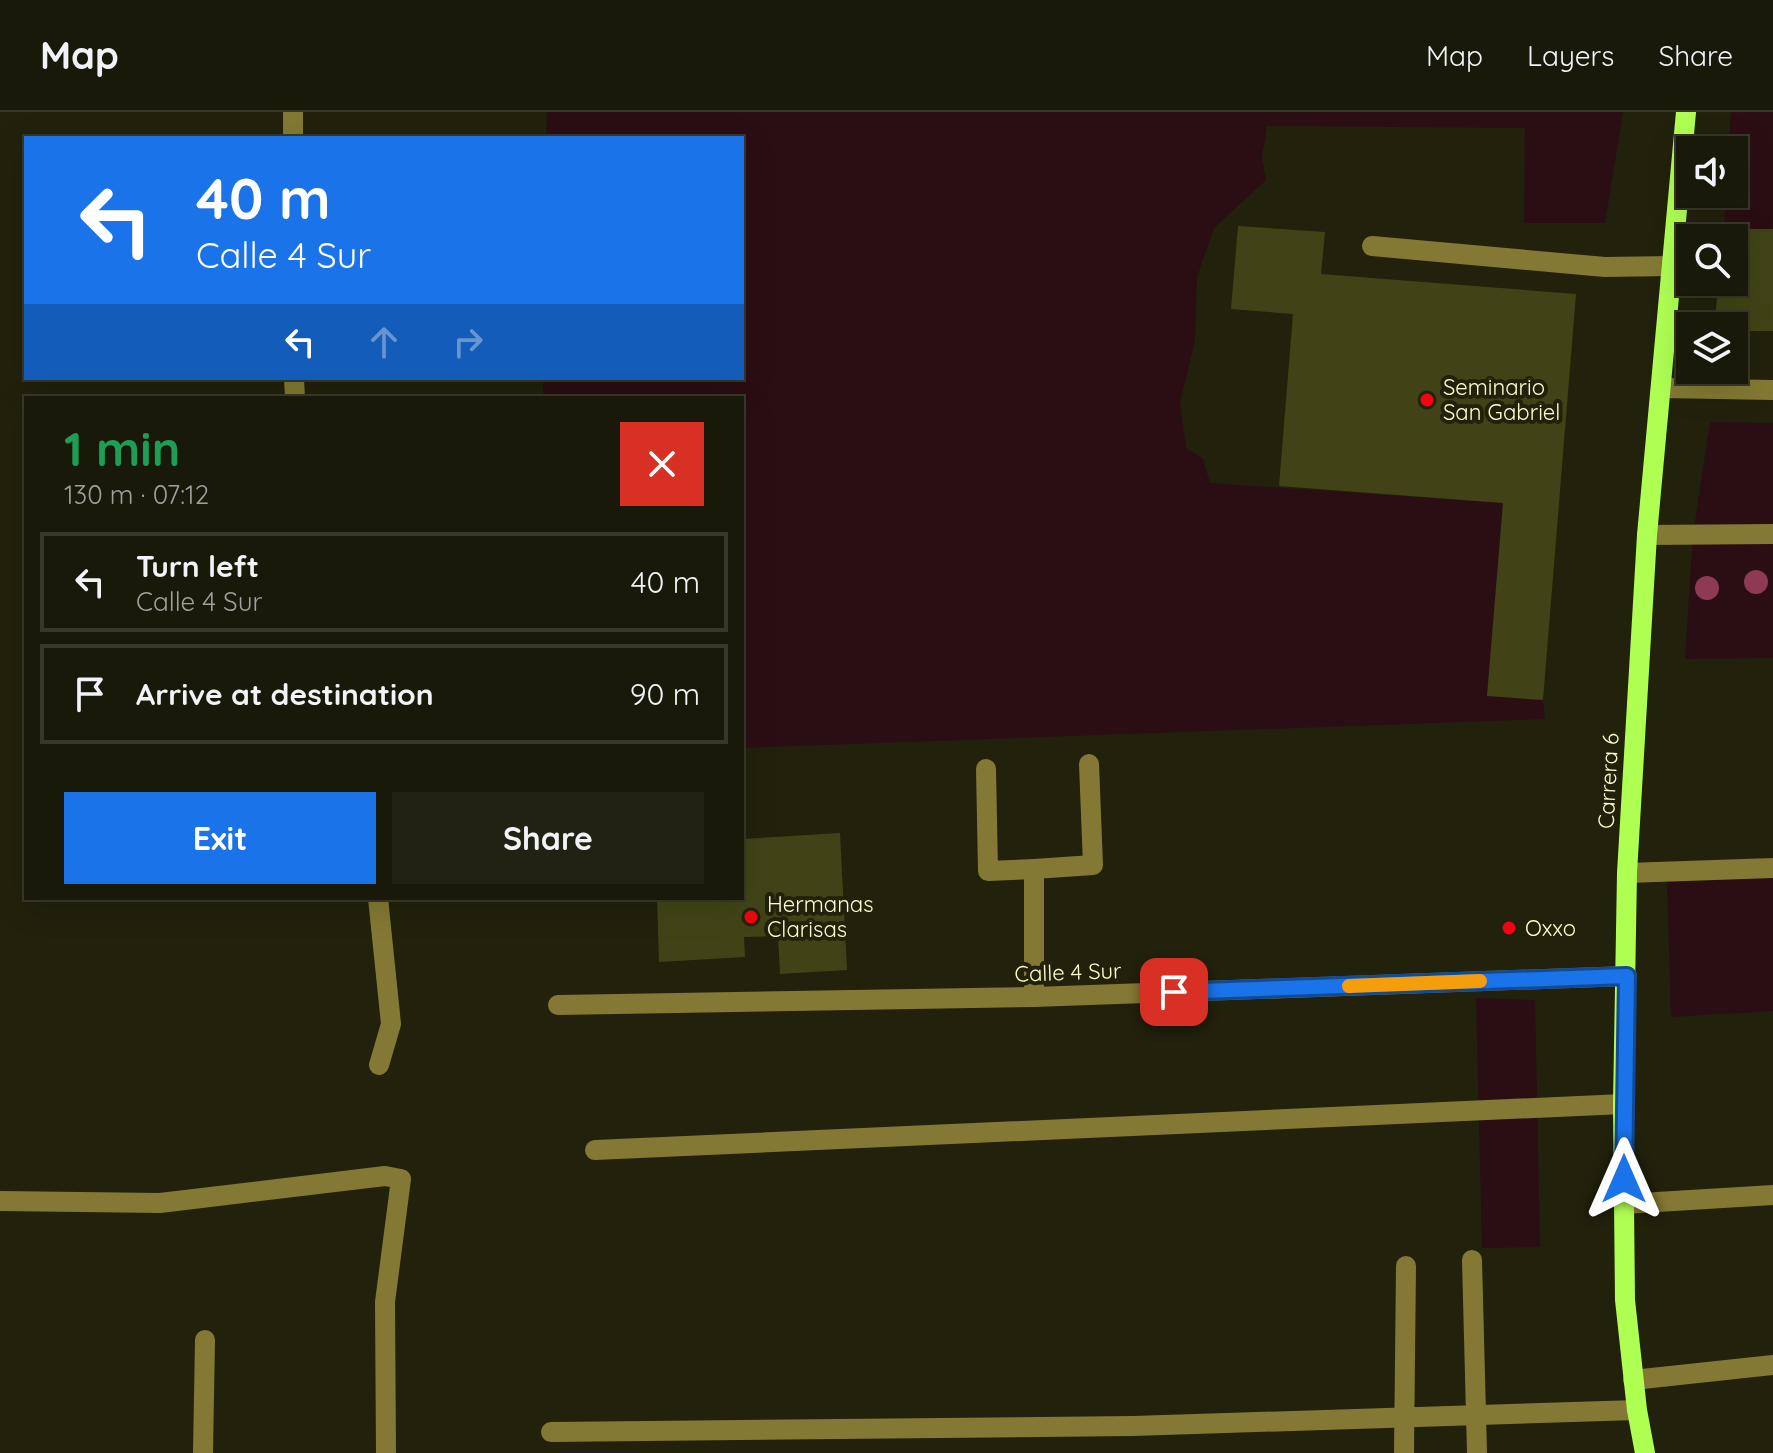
<!DOCTYPE html>
<html lang="en">
<head>
<meta charset="utf-8">
<style>
	:root { --surface:#191909; --page:#222212; --text:#f1f3f6; --muted:#9fa09c; --line:#37382a; --accent:#1a73e8 }
	body { margin:0; font-family:Quicksand,sans-serif; background:var(--page); color:var(--text); height:100vh; display:flex; flex-direction:column; font-size:30px; white-space:nowrap }
	* { box-sizing:border-box; margin:0 }
	p { font-size:26px; color:var(--muted) }
	.icon { flex:none; width:44px; height:44px; fill:none; stroke:currentColor; stroke-width:2; stroke-linecap:round; stroke-linejoin:round }
	.map { position:relative; flex:1; overflow:hidden }
	.side { position:absolute; left:24px; top:284px; width:720px; height:504px; display:flex; flex-direction:column; background:var(--surface); border-radius:0px; box-shadow:0 8px 32px #0002,0 0 0 2px var(--line) }
	.side>* { flex:none }
	.banner { position:absolute; left:24px; top:24px; width:720px; height:244px; border-radius:0px; box-shadow:0 8px 32px #0002,0 0 0 2px var(--line); background:#1a73e8; color:#fff; overflow:hidden }
	.controls { position:absolute; left:1676px; top:24px; display:grid; gap:16px }
	.controls a { display:grid; place-items:center; width:72px; height:72px; border-radius:0px; background:var(--surface); box-shadow:0 8px 32px #0002,0 0 0 2px var(--line); font-size:40px }
	.pin { position:absolute; display:grid; place-items:center; width:68px; height:68px; color:#fff; margin:-34px; border-radius:16px; box-shadow:0 4px 12px #0006 }
	.me { position:absolute; width:88px; margin:-44px; rotate:0deg; stroke-linejoin:round; filter:drop-shadow(0 0 6px #0008) }
	.turn { display:flex; align-items:center; gap:28px; height:168px; padding:0 40px; font-size:36px }
	.turn .icon { width:104px; height:104px; stroke-width:2.5 }
	.turn b { display:block; font-size:56px; line-height:68px }
	.lanes { display:flex; align-items:center; height:76px; padding:0 40px; background:#0003; justify-content:center; gap:40px; direction:ltr }
	.lanes .off { opacity:.35 }
	.round { display:grid; place-items:center; flex:none; width:84px; height:84px; border-radius:0px; background:var(--page) }
	.overview { display:flex; align-items:center; justify-content:space-between; height:136px; padding:0 40px }
	h1 { font-size:48px; font-weight:700; line-height:60px; color:#1e9e55 }
	.primary-button { display:flex; gap:16px; margin-top:auto; padding:16px 40px }
	.primary-button a { flex:1; height:92px; border-radius:0px; background:var(--accent); color:#fff; font-size:32px; font-weight:700; line-height:92px; text-align:center }
	.primary-button a+a { background:var(--page); color:var(--text) }
	ul { padding:0; list-style:none }
	li { display:flex; align-items:center; gap:24px; height:100px; margin:0 16px 12px; padding:0 24px; border:4px solid var(--line); border-radius:0px }
	li div { flex:1 }
	li b { display:block; font-size:30px }
	li em { font-style:normal }
	header { display:flex; align-items:center; gap:48px; box-sizing:border-box; height:112px; padding:0 40px; background:var(--surface); border-bottom:2px solid var(--line) }
	header strong { font-size:38px }
	nav { display:flex; gap:44px; margin-inline-start:auto; font-size:28px }
	.map>svg:first-child { display:block }
	.green { fill:#2b0e14 }
	.building { fill:#414317 }
	.lines { fill:none; stroke-linecap:round; stroke-linejoin:round }
	.minor { stroke:#837934; stroke-width:20 }
	.major { stroke:#afff53; stroke-width:20 }
	.tree { fill:#8d3b54 }
	.route-casing { stroke:#114b97; stroke-width:20 }
	.route { stroke:#1a73e8; stroke-width:14 }
	.slow { stroke:#f59e0b; stroke-width:14 }
	.poi-dot { fill:#f7000f; stroke:#21210c; stroke-width:3 }
	.labels { text-anchor:middle; dominant-baseline:central; stroke-width:8; stroke-linejoin:round; paint-order:stroke }
	.poi-label { font-size:22px; fill:#fffdcc; stroke:#21210c; text-anchor:start }
	.street-label { font-size:22px; fill:#fffdcc; stroke:#21210c }
</style>
</head>
<body>
<header>
<strong>Map</strong>
<nav><a>Map</a><a>Layers</a><a>Share</a></nav>
</header>
<div class="map">
<svg width="1773" height="1341" viewBox="0 0 1773 1341">
	<rect width="100%" height="100%" fill="#21210c"/>
	<g class="green">
		<path d="M547 0H1623L1605 111H1524L1525 16 1267 14 1262 45 1266 68 1214 116 1197 165 1195 229 1180 290 1186 336 1203 347 1210 371 1503 391 1487 583 1543 588 1545 607 742 636V286H543V266H742V26H546Z"/>
		<path d="M1731 0H1773V117H1724L1726 82H1734V38H1728Z"/>
		<path d="M1710 310 1773 311V546L1685 547 1693 422Z"/>
		<path d="M1773 766V899L1671 905 1667 770Z"/>
		<path d="M1476 886 1535 888 1540 1135 1482 1136Z"/>
	</g>
	<g class="building">
		<path d="M1238 114 1325 120 1321 162 1576 182 1543 588 1487 584 1503 391 1279 374 1293 202 1231 197Z"/>
		<path d="M1724 117H1773V219H1734V214H1714L1719 170H1734V126H1723Z"/>
		<path d="M840 721 847 858 780 862 778 824 744 825 745 845 659 850 657 786H742V727Z"/>
	</g>
	<g class="lines">
		<g class="minor">
			<path d="M293 0V26"/>
			<path d="M1372 134 1605 155 1672 154"/>
			<path d="M294 266 295 286"/>
			<path d="M1662 276 1773 278"/>
			<path d="M1647 423 1773 422"/>
			<path d="M986 657 988 759 1034 757"/>
			<path d="M1627 761 1773 756"/>
			<path d="M378 786 391 912 379 953"/>
			<path d="M1034 885V757L1093 753 1089 652"/>
			<path d="M558 893 1034 885 1627 864"/>
			<path d="M595 1038 1623 992"/>
			<path d="M0 1089 160 1091 385 1064 401 1067 385 1190 386 1341"/>
			<path d="M1624 1092 1773 1083"/>
			<path d="M1472 1148 1477 1341"/>
			<path d="M1633 1268 1773 1253"/>
			<path d="M551 1320 1133 1314 1637 1298"/>
			<path d="M203 1341 205 1228"/>
			<path d="M1404 1341 1406 1154"/>
		</g>
		<path class="major" d="M1645 1341 1637 1298 1625 1188 1623 992 1627 761 1647 423 1686 0"/>
	</g>
	<g class="tree">
		<circle cx="1756" cy="470" r="12"/>
		<circle cx="1707" cy="476" r="12"/>
	</g>
	<g class="lines">
		<defs>
			<path id="route" d="M1174 880 1627 864 1624 1067"/>
		</defs>
		<use href="#route" class="route-casing"/>
		<use href="#route" class="route"/>
		<path class="slow" d="M1349 874 1480 869"/>
	</g>
	<g class="poi-dot">
		<circle cx="1427" cy="288" r="8"/>
		<circle cx="751" cy="805" r="8"/>
		<circle cx="1509" cy="816" r="8"/>
	</g>
	<g class="labels">
		<g class="poi-label">
			<text x="1443" y="275">Seminario<tspan x="1443" dy="25">San Gabriel</tspan></text>
			<text x="767" y="792">Hermanas<tspan x="767" dy="25">Clarisas</tspan></text>
			<text x="1525" y="816">Oxxo</text>
		</g>
		<g class="street-label">
			<text transform="translate(1608 669) rotate(-87)">Carrera 6</text>
			<text transform="translate(1068 860) rotate(-2)">Calle 4 Sur</text>
		</g>
	</g>
</svg>
<div class="controls">
<a><svg class="icon" aria-label="sound" viewBox="0 0 24 24"><path d="M4 9h4l5-4v14l-5-4H4zM17 9q2 3 0 6"/></svg></a>
<a><svg class="icon" aria-label="search" viewBox="0 0 24 24"><circle cx="10" cy="10" r="6"/><path d="M15 15l6 6"/></svg></a>
<a><svg class="icon" aria-label="layers" viewBox="0 0 24 24"><path d="M12 4l9 5-9 5-9-5zM3 14l9 5 9-5"/></svg></a>
</div>
<div class="pin" style="left:1174px;top:880px;background:#d93025"><svg class="icon" aria-label="arrive" viewBox="0 0 24 24"><path d="M6 21V4h12l-3 4 3 4H6"/></svg></div>
<svg class="me" style="left:1624px;top:1067px" viewBox="-20 -20 40 40"><path d="M0-17L14 15 0 8-14 15z" fill="#1a73e8" stroke="#fff" stroke-width="4"/></svg>
<div class="banner">
<div class="turn"><svg class="icon" aria-label="left" viewBox="0 0 24 24"><path d="M17 20v-9H6M10 6l-5 5 5 5"/></svg><div><b>40 m</b>Calle 4 Sur</div></div>
<div class="lanes"><svg class="icon" aria-label="left" viewBox="0 0 24 24"><path d="M17 20v-9H6M10 6l-5 5 5 5"/></svg><svg class="icon off" aria-label="ahead" viewBox="0 0 24 24"><path d="M12 20V5M6 11l6-6 6 6"/></svg><svg class="icon off" aria-label="right" viewBox="0 0 24 24"><path d="M7 20v-9h11M14 6l5 5-5 5"/></svg></div>
</div>
<section class="side">
<div class="overview"><div><h1>1 min</h1><p>130 m · 07:12</p></div><a class="round" style="background:#d93025;color:#fff"><svg class="icon" aria-label="close" viewBox="0 0 24 24"><path d="M6 6l12 12M18 6L6 18"/></svg></a></div>
<ul>
<li><svg class="icon" aria-label="left" viewBox="0 0 24 24"><path d="M17 20v-9H6M10 6l-5 5 5 5"/></svg><div><b>Turn left</b><p>Calle 4 Sur</p></div><em>40 m</em></li>
<li><svg class="icon" aria-label="arrive" viewBox="0 0 24 24"><path d="M6 21V4h12l-3 4 3 4H6"/></svg><div><b>Arrive at destination</b></div><em>90 m</em></li>
</ul>
<div class="primary-button"><a>Exit</a><a>Share</a></div>
</section>
</div>
</body>
</html>
